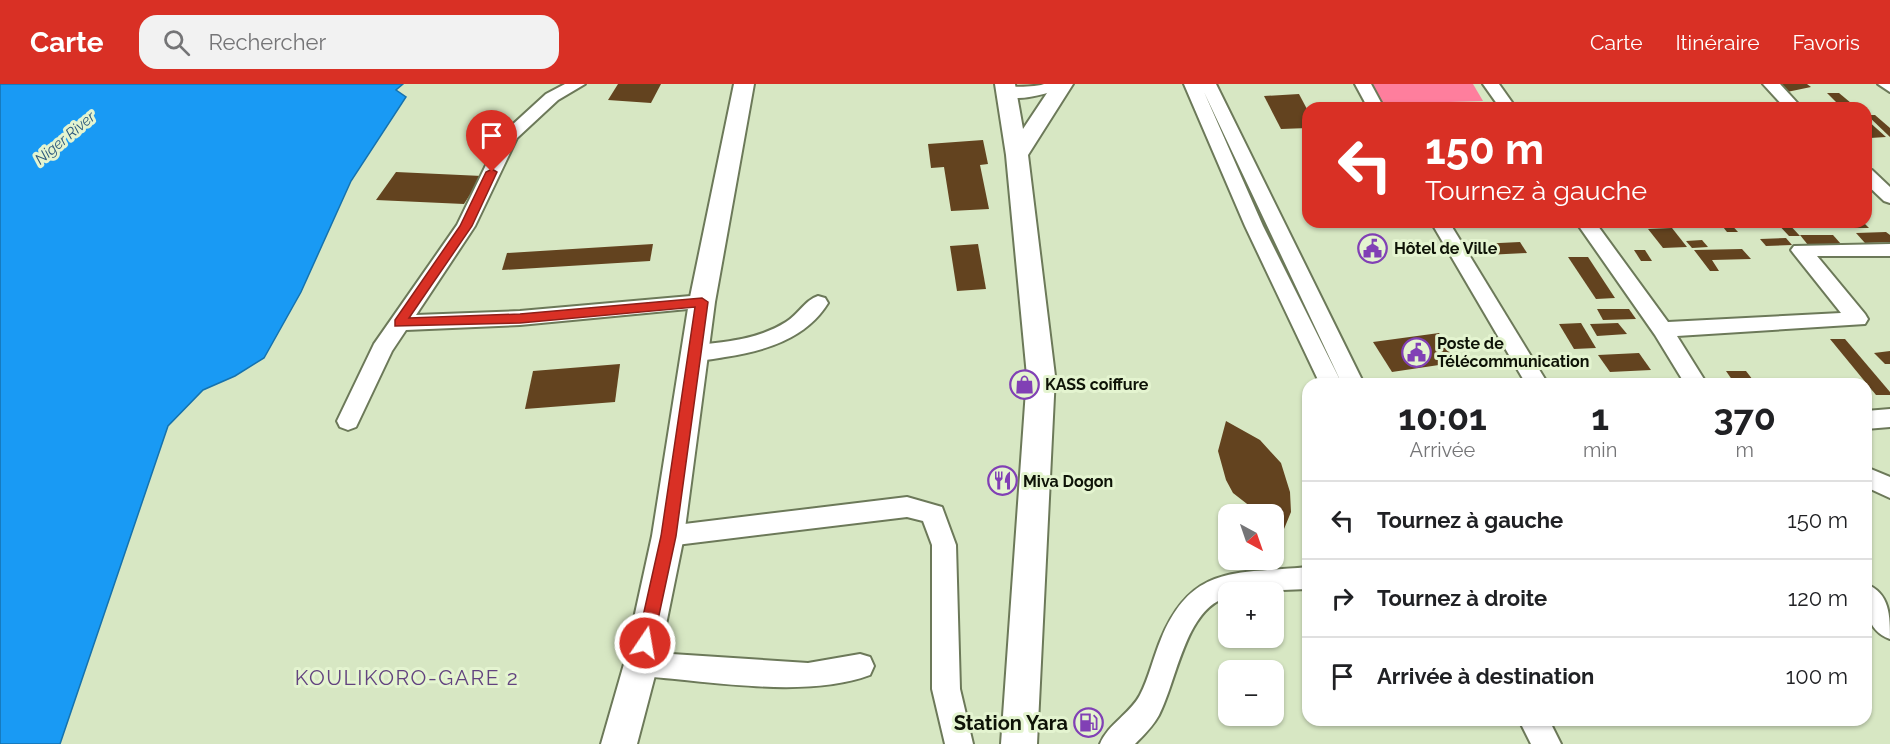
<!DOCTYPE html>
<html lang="fr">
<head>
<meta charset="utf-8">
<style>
	:root { --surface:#fff; --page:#f2f2f2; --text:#202124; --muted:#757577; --line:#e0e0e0; --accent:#d93025 }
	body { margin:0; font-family:Raleway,sans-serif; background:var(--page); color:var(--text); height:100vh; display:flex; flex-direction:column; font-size:22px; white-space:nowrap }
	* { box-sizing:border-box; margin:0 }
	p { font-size:20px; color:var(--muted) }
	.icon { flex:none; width:33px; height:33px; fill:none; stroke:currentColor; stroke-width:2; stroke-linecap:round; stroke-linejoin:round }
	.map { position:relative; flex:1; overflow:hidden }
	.drawer { position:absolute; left:1302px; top:294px; width:570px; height:348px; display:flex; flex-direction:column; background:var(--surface); border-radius:18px; box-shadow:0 2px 4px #0004 }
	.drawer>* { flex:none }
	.banner { position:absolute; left:1302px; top:18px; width:570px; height:126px; border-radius:18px; box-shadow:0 2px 4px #0004; background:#d93025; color:#fff; overflow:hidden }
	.needle { width:39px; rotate:140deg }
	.controls { position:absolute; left:1218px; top:420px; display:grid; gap:12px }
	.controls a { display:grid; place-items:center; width:66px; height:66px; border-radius:12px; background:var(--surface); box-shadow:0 2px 4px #0004; font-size:30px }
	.pin { position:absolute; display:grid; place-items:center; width:51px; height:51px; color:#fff; margin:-62px -26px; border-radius:50% 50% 50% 0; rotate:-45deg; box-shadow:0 0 6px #0007 }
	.pin .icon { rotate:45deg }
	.me { position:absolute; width:66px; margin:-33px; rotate:12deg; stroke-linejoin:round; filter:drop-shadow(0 0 4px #0008) }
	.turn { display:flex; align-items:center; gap:21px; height:126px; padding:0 24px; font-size:27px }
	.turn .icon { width:78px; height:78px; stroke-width:2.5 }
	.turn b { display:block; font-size:42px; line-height:51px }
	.eta { display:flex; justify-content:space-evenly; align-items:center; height:102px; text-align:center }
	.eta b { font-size:36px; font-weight:700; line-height:42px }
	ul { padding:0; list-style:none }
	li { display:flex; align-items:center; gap:18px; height:78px; padding:0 24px; border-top:2px solid var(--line) }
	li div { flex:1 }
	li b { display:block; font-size:22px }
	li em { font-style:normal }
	header { display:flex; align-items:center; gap:36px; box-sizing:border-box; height:84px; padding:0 30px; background:var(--accent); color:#fff }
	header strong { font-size:28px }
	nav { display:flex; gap:33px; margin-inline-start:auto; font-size:21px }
	.search { width:420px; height:54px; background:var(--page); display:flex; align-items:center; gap:15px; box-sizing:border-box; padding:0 21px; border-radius:18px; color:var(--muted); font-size:22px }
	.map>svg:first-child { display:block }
	.green { fill:#fe7e9d }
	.water { fill:#199af4; stroke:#1672ad; stroke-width:1.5 }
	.building { fill:#63431f }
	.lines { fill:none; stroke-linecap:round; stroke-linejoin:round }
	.minor-casing { stroke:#6c7959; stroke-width:4 }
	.major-casing { stroke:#6c7959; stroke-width:4 }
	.minor { fill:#fff; fill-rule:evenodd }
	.major { fill:#fff; fill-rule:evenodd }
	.route { fill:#d93025; stroke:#8d1f18; stroke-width:1.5 }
	.labels { text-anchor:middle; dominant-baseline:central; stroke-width:6; stroke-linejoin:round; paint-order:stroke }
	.far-water-label { font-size:15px; font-style:italic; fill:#2b577c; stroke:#e4f4d0 }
	.poi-label { font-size:16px; font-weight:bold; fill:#0e1307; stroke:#e4f4d0; text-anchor:start }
	.near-poi-label { font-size:20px; font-weight:bold; fill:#0e1307; stroke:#e4f4d0; text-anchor:end }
	.near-neighbourhood-label { font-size:21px; letter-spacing:1.5px; fill:#62437f; stroke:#e4f4d0 }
</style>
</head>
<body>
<header>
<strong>Carte</strong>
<div class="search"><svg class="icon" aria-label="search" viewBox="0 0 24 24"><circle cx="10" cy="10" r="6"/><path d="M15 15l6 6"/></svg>Rechercher</div>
<nav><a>Carte</a><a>Itinéraire</a><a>Favoris</a></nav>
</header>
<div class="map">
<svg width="1890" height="660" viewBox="0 0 1890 660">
	<rect width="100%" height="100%" fill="#d7e7c3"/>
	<g class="green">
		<path d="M1371 0H1473L1483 17 1384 20Z"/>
		<path d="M1566 636H1787L1789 639 1568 640Z"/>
	</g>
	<path class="water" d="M0 0H403L396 6 406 13 351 97 301 208 264 274 235 292 203 306 168 342 60 660H0Z"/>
	<g class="building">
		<path d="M618 0H661L651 19 608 16Z"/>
		<path d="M1779 0H1807L1811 3 1787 8Z"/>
		<path d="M1827 9H1839L1851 19 1838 20Z"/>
		<path d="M1299 10 1308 27V44L1281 45 1264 12Z"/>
		<path d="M1867 31H1875L1890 44V53Z"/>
		<path d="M1866 35 1886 53 1870 54 1866 50Z"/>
		<path d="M983 56 988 80 980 81 989 125 951 127 944 83 931 84 928 60Z"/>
		<path d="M396 88 482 92 464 120 376 116Z"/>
		<path d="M1719 138H1729L1738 148H1727Z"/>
		<path d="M1776 138H1787L1800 152H1789Z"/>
		<path d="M1848 138H1863L1869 144H1854Z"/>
		<path d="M1672 144 1687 163 1663 164 1648 145Z"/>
		<path d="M1886 148 1890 151V158L1865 159 1856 149Z"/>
		<path d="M1800 151H1833L1841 160 1808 161Z"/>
		<path d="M1786 154 1792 161 1766 162 1760 155Z"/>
		<path d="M1702 156 1708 163 1692 164 1686 157Z"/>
		<path d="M1520 158 1527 169 1486 171 1479 160Z"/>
		<path d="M653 160 650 177 502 186 507 169Z"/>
		<path d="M978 160 986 205 957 207 950 162Z"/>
		<path d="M1742 165 1751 175 1712 176 1719 187H1710L1694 166Z"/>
		<path d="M1634 166H1645L1652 177H1641Z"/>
		<path d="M1568 173H1588L1615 214 1596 215Z"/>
		<path d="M1597 225H1629L1636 235 1603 236Z"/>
		<path d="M1581 239 1596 264 1574 265 1559 240Z"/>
		<path d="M1618 239 1627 250 1597 252 1590 240Z"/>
		<path d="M1439 249 1459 278 1392 288 1373 258Z"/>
		<path d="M1830 255H1845L1890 308V311H1876Z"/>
		<path d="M1890 267V280H1885L1874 269Z"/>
		<path d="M1639 269 1651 286 1610 288 1598 271Z"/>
		<path d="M620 280 615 318 525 325 533 287Z"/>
		<path d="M1726 287H1746L1756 300H1735Z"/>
		<path d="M1226 337 1260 356 1281 379 1290 408 1291 428 1284 445 1274 439V430H1260L1233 409 1226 396 1218 367Z"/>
	</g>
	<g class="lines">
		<defs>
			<g id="minor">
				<path d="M565 0H585L558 16 517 54 475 142 416 231 520 227 702 211 709 213 712 218 709 223 520 241 406 246 392 267 356 343 348 346 340 343 337 337 374 260 457 141 500 52 546 10Z"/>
				<path d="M1044 0H1067L1065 3C1049 9 1011 22 998 7 1007 0 1030 5 1044 0Z"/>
				<path d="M1184 0H1216L1364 300H1342L1204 8 1263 142 1342 300H1320L1245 142Z"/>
				<path d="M1355 0H1371L1384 24H1368Z"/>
				<path d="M1483 0H1499L1516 24H1500Z"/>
				<path d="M1763 0H1780L1802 24H1785Z"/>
				<path d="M1878 0H1890V8Z"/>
				<path d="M1866 85 1872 86 1890 103V119L1884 117 1866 100Z"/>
				<path d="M1431 138H1449L1548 300H1526Z"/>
				<path d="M1576 138H1595L1668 238 1841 229 1794 170 1791 166 1794 162 1890 160V172H1817L1865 230 1868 235 1865 240 1677 252 1707 300H1685L1655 251Z"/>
				<path d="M818 212 825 214 828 219C806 255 764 267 725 273 713 275 700 278 688 274L685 269 688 264 696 261C727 258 759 255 786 238 798 231 805 216 818 212Z"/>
				<path d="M1890 325V343L1866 345V327Z"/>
				<path d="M1866 383 1890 393V414L1866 403Z"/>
				<path d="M907 413 942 423 956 461 960 605 973 660H945L932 605V461L923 437 907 433 668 462 659 459 656 452 659 445 668 442Z"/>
				<path d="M1308 483V505L1228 508V513C1185 524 1177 597 1159 631 1153 642 1144 651 1135 660H1100C1108 640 1130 630 1140 611 1149 594 1153 574 1161 555 1192 479 1238 490 1308 483Z"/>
				<path d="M1866 500C1890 509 1890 532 1890 555 1865 546 1866 522 1866 500Z"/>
				<path d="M641 568 808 579 860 570 870 573 874 582 870 591C806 615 710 597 641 592L631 589 627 580 631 571Z"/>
				<path d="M1519 636H1549L1561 660H1531Z"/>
			</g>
			<g id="major">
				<path d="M734 0H754L715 218 684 452 658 580 637 660H601L624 580 652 452 689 218Z"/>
				<path d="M995 0H1015L1023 45 1053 0H1073L1028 71 1055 292 1037 660H1001L1027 292 1006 71Z"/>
			</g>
		</defs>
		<use href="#minor" class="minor-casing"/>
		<use href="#major" class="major-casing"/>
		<use href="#minor" class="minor"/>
		<use href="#major" class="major"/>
	</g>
	<path class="route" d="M492 85 497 88 472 142 409 234 520 230 702 214 708 218 676 452 653 559 651 564 645 566 639 564 637 559 661 452 695 223 520 239 395 242V236L460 142 486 88Z"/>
	<defs>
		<symbol id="civic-ring" viewBox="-11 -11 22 22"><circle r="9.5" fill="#e4f4d0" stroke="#8140b5" stroke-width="1.5"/><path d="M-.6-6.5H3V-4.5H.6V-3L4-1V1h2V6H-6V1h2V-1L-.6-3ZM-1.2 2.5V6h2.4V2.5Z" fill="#8140b5"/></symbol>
		<symbol id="shop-ring" viewBox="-11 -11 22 22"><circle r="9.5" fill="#e4f4d0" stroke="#8140b5" stroke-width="1.5"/><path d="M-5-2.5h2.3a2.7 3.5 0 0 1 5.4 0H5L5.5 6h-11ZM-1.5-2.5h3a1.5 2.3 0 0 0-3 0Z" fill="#8140b5"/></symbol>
		<symbol id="restaurant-ring" viewBox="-11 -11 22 22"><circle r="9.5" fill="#e4f4d0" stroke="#8140b5" stroke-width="1.5"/><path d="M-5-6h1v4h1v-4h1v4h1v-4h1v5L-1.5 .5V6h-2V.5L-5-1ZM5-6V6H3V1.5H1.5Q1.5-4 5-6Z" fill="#8140b5"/></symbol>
		<symbol id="fuel-ring" viewBox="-11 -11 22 22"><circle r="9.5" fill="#e4f4d0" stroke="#8140b5" stroke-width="1.5"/><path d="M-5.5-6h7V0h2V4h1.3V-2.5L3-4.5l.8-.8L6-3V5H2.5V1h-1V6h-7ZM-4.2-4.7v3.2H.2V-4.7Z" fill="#8140b5"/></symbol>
	</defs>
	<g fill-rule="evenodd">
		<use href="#civic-ring" x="1356" y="148" width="33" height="33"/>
		<use href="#civic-ring" x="1400" y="252" width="33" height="33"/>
		<use href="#shop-ring" x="1008" y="284" width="33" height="33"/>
		<use href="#restaurant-ring" x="986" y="380" width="33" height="33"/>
		<use href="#fuel-ring" x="1072" y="622" width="33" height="33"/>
	</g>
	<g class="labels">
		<g class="far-water-label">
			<text transform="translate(65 54) rotate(-40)">Niger River</text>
		</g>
		<g class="poi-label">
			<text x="1394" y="164">Hôtel de Ville</text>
			<text x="1437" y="259">Poste de<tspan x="1437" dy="18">Télécommunication</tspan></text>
			<text x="1045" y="300">KASS coiffure</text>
			<text x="1023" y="397">Miva Dogon</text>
		</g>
		<g class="near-poi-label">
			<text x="1068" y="639">Station Yara</text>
		</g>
		<g class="near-neighbourhood-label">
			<text x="407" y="593">KOULIKORO-GARE 2</text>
		</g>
	</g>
</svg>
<div class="controls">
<a><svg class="needle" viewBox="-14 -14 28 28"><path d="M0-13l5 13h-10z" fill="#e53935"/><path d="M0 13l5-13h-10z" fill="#757577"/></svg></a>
<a>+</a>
<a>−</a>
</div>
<div class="pin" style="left:492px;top:88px;background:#d93025"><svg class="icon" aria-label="arrive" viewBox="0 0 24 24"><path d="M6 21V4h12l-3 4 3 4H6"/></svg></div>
<svg class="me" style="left:645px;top:559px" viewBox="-20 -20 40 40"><circle r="17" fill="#d93025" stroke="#fff" stroke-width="3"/><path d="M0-11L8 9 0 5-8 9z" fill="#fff"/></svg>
<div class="banner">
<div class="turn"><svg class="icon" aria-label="left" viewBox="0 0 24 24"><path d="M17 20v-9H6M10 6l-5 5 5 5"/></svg><div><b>150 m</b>Tournez à gauche</div></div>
</div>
<section class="drawer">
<div class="eta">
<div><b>10:01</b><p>Arrivée</p></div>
<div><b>1</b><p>min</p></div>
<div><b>370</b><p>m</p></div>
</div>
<ul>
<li><svg class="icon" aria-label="left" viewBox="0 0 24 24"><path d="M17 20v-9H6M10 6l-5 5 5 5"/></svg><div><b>Tournez à gauche</b></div><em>150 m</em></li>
<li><svg class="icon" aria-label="right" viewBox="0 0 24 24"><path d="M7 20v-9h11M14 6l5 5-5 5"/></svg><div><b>Tournez à droite</b></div><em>120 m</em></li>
<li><svg class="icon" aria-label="arrive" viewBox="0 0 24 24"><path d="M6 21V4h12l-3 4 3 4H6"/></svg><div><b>Arrivée à destination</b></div><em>100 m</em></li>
</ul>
</section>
</div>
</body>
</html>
